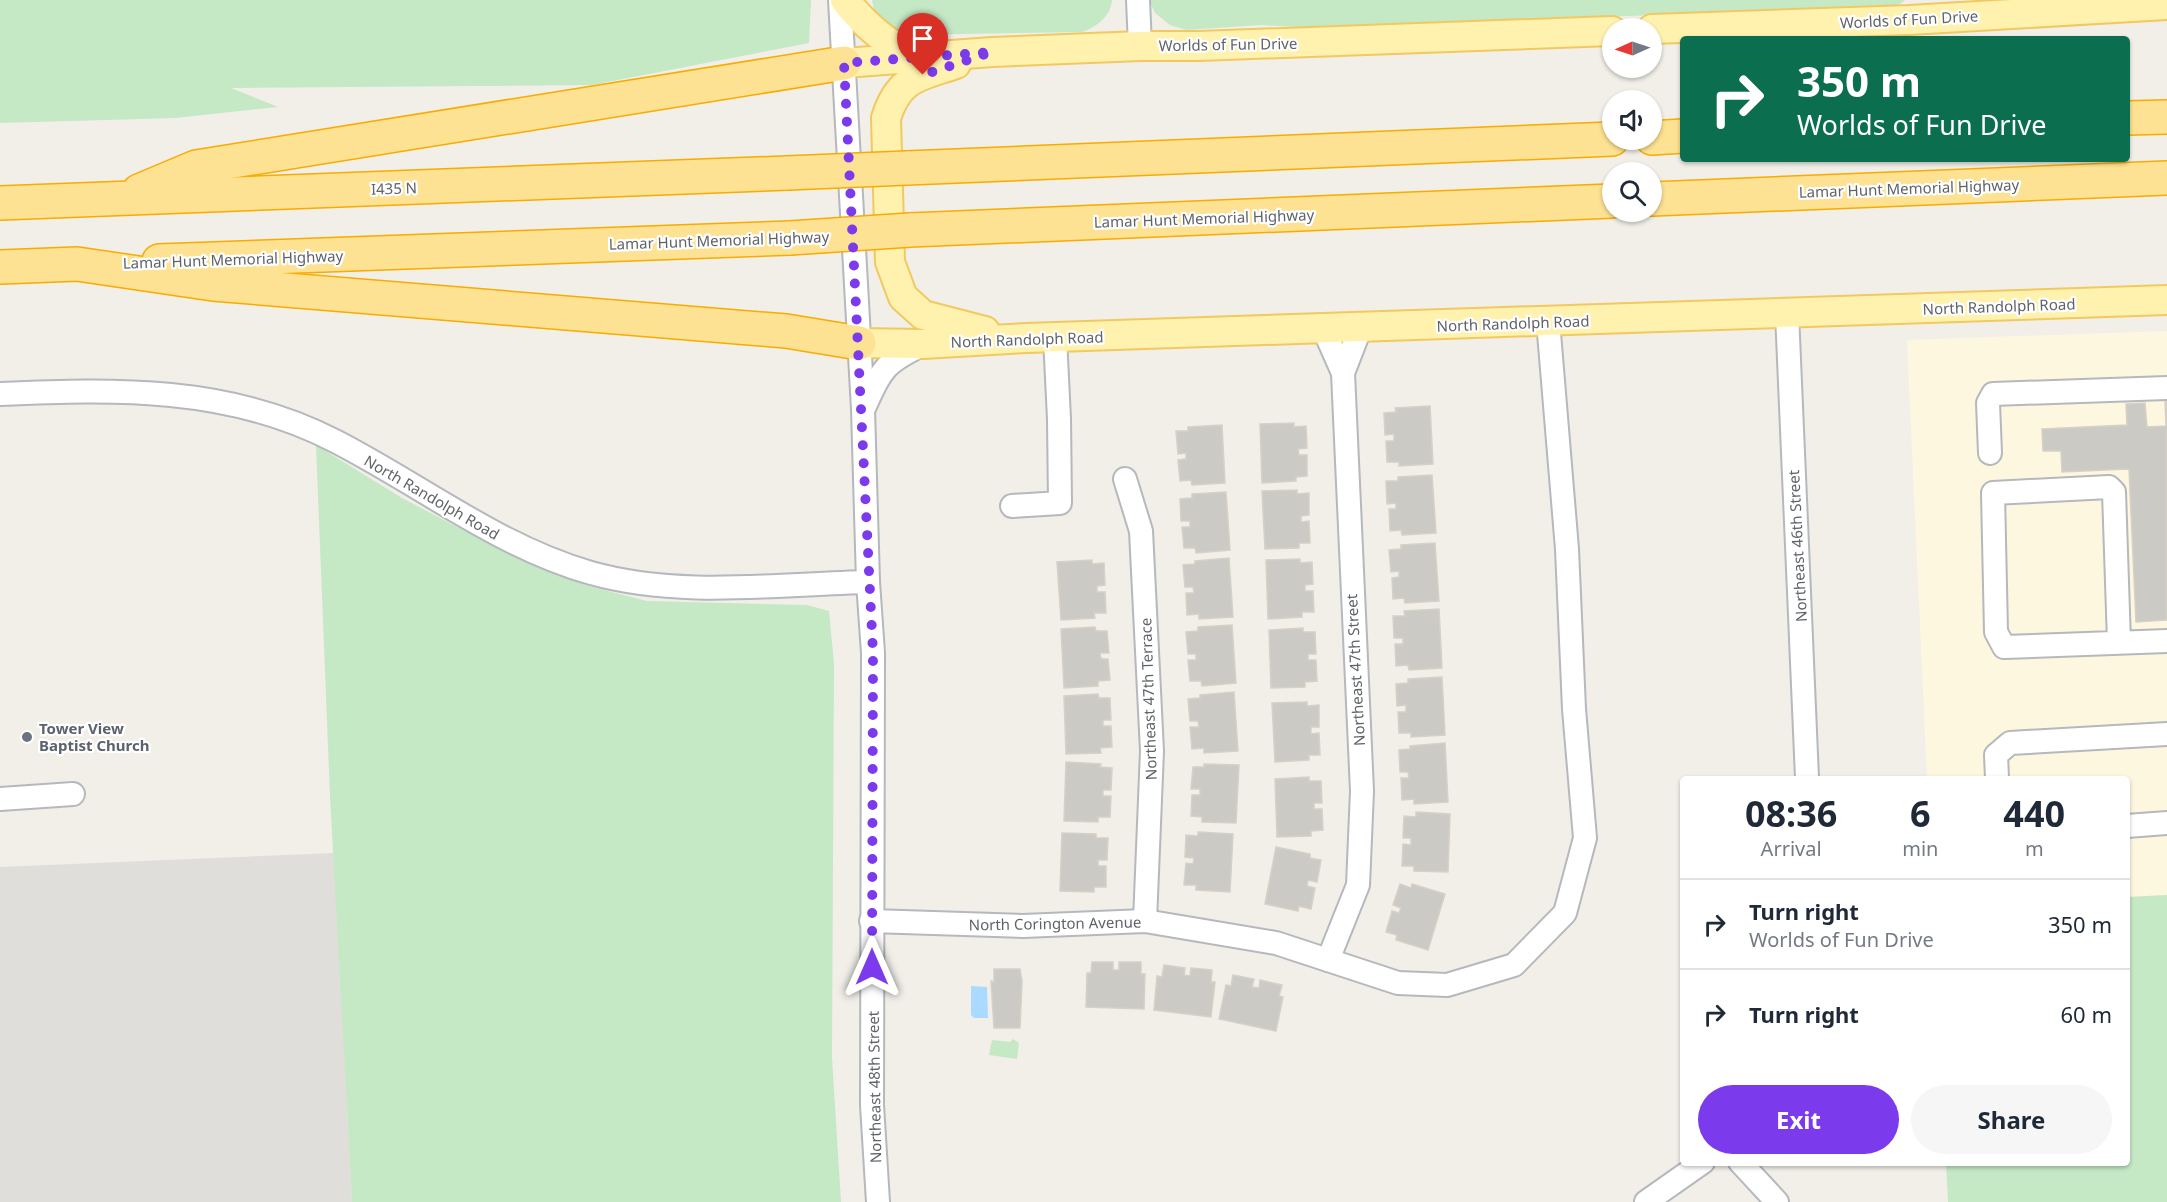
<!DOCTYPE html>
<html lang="en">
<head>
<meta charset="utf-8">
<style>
	:root { --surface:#fff; --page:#f6f6f7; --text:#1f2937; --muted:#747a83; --line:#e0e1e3; --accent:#7c3aed }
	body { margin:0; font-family:"Noto Sans",sans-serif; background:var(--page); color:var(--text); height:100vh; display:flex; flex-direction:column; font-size:22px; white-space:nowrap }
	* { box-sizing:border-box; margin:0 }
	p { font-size:20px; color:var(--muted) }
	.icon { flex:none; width:33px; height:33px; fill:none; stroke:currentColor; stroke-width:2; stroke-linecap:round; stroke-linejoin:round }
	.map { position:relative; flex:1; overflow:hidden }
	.panel { position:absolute; left:1680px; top:776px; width:450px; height:390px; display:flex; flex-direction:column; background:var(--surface); border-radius:6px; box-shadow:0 2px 4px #0004 }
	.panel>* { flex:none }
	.banner { position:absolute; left:1680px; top:36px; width:450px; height:126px; border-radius:6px; box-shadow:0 2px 4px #0004; background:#0b6e4f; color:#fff; overflow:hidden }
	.needle { width:39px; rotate:267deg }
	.buttons { position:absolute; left:1602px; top:18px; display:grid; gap:12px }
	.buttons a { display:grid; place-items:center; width:60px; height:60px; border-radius:50%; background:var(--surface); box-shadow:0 2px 4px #0004; font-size:30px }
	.pin { position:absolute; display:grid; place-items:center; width:51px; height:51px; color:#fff; margin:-62px -26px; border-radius:50% 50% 50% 0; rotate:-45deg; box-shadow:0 0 6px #0007 }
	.pin .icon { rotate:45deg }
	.me { position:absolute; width:66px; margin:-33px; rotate:0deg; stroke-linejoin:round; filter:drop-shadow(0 0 4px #0008) }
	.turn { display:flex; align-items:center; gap:21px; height:126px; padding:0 18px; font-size:27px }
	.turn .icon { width:78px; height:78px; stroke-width:2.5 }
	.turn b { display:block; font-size:42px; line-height:51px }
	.eta { display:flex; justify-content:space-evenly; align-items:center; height:102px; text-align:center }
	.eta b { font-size:36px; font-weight:700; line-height:42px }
	.action { display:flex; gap:12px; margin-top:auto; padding:12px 18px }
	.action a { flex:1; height:69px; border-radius:36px; background:var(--accent); color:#fff; font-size:24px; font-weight:700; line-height:69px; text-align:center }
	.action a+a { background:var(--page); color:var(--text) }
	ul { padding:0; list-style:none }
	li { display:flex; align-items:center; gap:18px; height:90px; padding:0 18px; border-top:2px solid var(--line) }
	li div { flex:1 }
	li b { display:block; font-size:22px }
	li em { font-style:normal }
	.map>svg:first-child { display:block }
	.commercial { fill:#fef7e0 }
	.industrial { fill:#e0deda }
	.green { fill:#c5e8c5 }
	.water { fill:#aadaff }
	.building { fill:#cccac5; stroke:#d6d1c6; stroke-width:1.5 }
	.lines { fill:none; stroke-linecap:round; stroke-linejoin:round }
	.minor-casing { stroke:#b5b8bc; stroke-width:26 }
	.major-casing { stroke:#f2c960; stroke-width:32 }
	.highway-casing { stroke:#f9ab00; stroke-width:36 }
	.minor { stroke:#fff; stroke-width:22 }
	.major { stroke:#fff2af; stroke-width:28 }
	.highway { stroke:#fde293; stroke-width:33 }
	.highway-bridge-casing { stroke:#f9ab00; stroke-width:36; stroke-linecap:butt }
	.highway-bridge { stroke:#fde293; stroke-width:33 }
	.route { stroke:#7c3aed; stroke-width:10; stroke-dasharray:0 18 }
	.worship-dot { fill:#6b7280; stroke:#fff; stroke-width:2 }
	.labels { text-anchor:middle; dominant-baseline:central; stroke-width:4.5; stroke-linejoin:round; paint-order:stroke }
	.street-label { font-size:15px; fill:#5f6368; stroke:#fff }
	.worship-label { font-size:15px; font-weight:bold; fill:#5b616d; stroke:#fff; text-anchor:start }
</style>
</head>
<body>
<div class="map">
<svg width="2167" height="1202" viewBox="0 0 2167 1202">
	<rect width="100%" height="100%" fill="#f1efe8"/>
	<path class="commercial" d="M2167 331V895L2127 897V778H1927L1907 340Z"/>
	<path class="industrial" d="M334 853 352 1202H0V867Z"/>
	<g class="green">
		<path d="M0 0H811L809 43 592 85 231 88 278 107 175 118 0 123Z"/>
		<path d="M872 0H1112C1111 16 1096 28 1081 32L907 35 887 29 874 10Z"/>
		<path d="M1149 0H1905L1893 9 1890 6 1313 28 1261 25 1186 30 1170 25 1155 13Z"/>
		<path d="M316 445 402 498 492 545 588 586 647 601 807 605 829 611 834 664 832 1058 841 1202H352L330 796Z"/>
		<path d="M2167 895V1202H1948L1946 1163 2127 1162V897Z"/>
		<path d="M1013 1039 1019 1043 1017 1059 989 1055 992 1040 1010 1042Z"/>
	</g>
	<path class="water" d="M971 986 987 987 988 1018H974L971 1015Z"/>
	<g class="building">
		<path d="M2165 399H2167V620L2136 622 2129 469 2062 472 2061 451H2043L2042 429 2127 425 2126 404 2145 403 2147 427 2166 426Z"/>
		<path d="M1430 406 1433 464 1399 466V462H1387L1386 441H1394V434L1385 435 1384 413 1396 412 1395 408Z"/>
		<path d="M1294 423V427L1306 426 1307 448 1298 449 1299 455H1307V476L1296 477V481L1262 483 1260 424Z"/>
		<path d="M1222 425 1225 483 1192 485 1191 480 1180 481 1178 460 1186 459V453L1178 454 1176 431H1188V427Z"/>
		<path d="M1432 475 1436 533 1402 535 1401 530 1390 531 1389 509H1396V503L1387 504 1386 481H1398V477Z"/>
		<path d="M1297 490V494L1309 493V515L1301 516V522L1309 521 1310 543H1299V548L1265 549 1262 491Z"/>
		<path d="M1226 492 1230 550 1196 553 1195 548H1184L1182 527H1190V521H1181L1180 499 1192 498V494Z"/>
		<path d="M1435 543 1439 601 1405 603 1404 598 1393 599 1392 578 1399 577V571L1391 572 1389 550 1401 549V545Z"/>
		<path d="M1229 558 1233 617 1199 619V614L1187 615 1186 593H1194L1193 587H1185L1183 565 1195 564V561Z"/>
		<path d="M1300 559V563L1312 562 1313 584 1305 585V591H1313L1314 612H1302V617L1268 619 1266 560Z"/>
		<path d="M1092 560V564L1104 563 1105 585 1097 586V592H1105L1106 613H1094L1095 618 1061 620 1057 562Z"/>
		<path d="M1439 609 1442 668 1409 670 1408 665 1396 666 1395 644H1403V638H1394L1393 616H1405L1404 611Z"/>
		<path d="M1232 625 1236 683 1202 686 1201 681H1190L1188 660H1196V654H1188L1186 632 1198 631V627Z"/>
		<path d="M1095 627 1096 631H1107L1109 653H1100L1101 659H1108L1110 680 1098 681V686L1064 688 1061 629Z"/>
		<path d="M1303 628V632H1315L1316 654H1308V660H1316L1317 681 1305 682V687L1271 688 1269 630Z"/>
		<path d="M1442 677 1445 735 1411 737V733H1399L1398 712H1406V705L1397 706 1396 684 1408 683V679Z"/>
		<path d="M1234 692 1238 751 1204 753V748L1192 749 1190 727H1199L1198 721H1190L1188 699 1200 698V695Z"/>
		<path d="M1098 694 1099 698H1110L1111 720H1103V726H1111L1112 747 1100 748 1101 753 1066 754 1064 696Z"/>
		<path d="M1307 702V706L1319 705V727H1311V734L1319 733 1320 755H1309V760L1275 762 1272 703Z"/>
		<path d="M1445 743 1448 802 1414 804V799L1402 800 1401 778H1409L1408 772H1400L1399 750 1410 749V746Z"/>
		<path d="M1066 762 1101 764 1100 767 1112 768 1111 790H1103V796H1111L1110 817H1098V822L1064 821Z"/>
		<path d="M1204 764 1239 765 1236 823 1202 822V817L1191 816 1192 795H1200V789H1191L1193 767H1204Z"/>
		<path d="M1309 777V781H1321L1322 803H1314V809H1322L1323 830 1311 831V836L1277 837 1275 779Z"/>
		<path d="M1416 812 1450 814 1448 872 1414 871V866H1402L1403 844 1411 845V838H1403L1404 816 1416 817Z"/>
		<path d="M1198 832 1233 834 1230 892 1196 890V885H1184L1186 863 1193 864 1194 858 1185 857 1186 835 1198 836Z"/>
		<path d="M1062 833 1096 834V838H1108L1107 860H1098V866H1106V887H1094V892L1060 891Z"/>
		<path d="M1276 847 1310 854V858L1321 860 1317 882 1308 880 1307 886 1315 888 1311 909 1299 906 1298 911 1265 904Z"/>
		<path d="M1400 884 1411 888 1412 884 1445 894 1428 950 1396 940 1397 935 1386 932 1392 911 1399 913 1401 908 1393 905Z"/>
		<path d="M1092 962H1113V970H1119V962H1141V974H1145L1144 1009 1086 1007 1087 973H1091Z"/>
		<path d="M1164 965 1185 968 1184 975 1190 976 1191 968 1212 970 1211 982H1215L1211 1017 1154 1010 1157 976 1162 977Z"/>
		<path d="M994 969H1020L1022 981 1020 1028H994L991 981 994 982Z"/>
		<path d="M1233 975 1254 979 1252 987 1259 988 1260 980 1282 985 1279 996 1283 997 1276 1031 1219 1019 1226 985 1231 986Z"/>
	</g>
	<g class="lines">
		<defs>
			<g id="minor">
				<path d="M840 0 863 409 868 582 873 653 872 1105 878 1202"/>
				<path d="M1138 0 1140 46"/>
				<path d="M1787 313 1807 778"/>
				<path d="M1324 330 1343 373 1362 791 1358 885 1328 960"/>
				<path d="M1343 373 1360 329"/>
				<path d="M0 394C115 389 229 386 335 441 421 485 497 546 591 573 680 598 777 584 868 582"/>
				<path d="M864 408C882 369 884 363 922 345"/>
				<path d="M1990 453 1988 403 1993 394 2167 388"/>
				<path d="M1125 479 1141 531 1152 751 1145 921"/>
				<path d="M1012 506 1060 503 1059 419 1055 337"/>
				<path d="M2119 642 2114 492 2109 487 1993 493 1996 632 2004 647 2167 641"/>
				<path d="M1997 778 1996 755 2010 743 2167 734"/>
				<path d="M0 799 73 794"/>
				<path d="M2127 826 2167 823"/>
				<path d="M871 921 1023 926 1145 921 1276 943 1398 983 1447 985 1514 965 1565 913 1585 838 1574 709 1567 549 1548 321"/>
				<path d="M1740 1162 1777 1202"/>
				<path d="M1646 1202 1703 1162"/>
			</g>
			<g id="major">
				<path d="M845 0C865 26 886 42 914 58"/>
				<path d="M1652 29 1909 20 2167 5"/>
				<path d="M844 63 992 52 1140 46H1199L1612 31"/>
				<path d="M956 64C918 77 899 77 886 118L890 262 903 297 923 315 985 331"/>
				<path d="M859 343 923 344 1026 338 2167 300"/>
			</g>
			<g id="highway">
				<path d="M2127 118 2167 117"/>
				<path d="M1652 138 1683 136"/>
				<path d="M907 168 1612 139"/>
				<path d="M139 191 196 167 844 63"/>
				<path d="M1652 199 2167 178"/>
				<path d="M0 203 787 173"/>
				<path d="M910 230 1612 201"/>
				<path d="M159 261 790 238"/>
				<path d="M0 267 77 264 213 284 786 331 859 343"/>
			</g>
		</defs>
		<use href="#minor" class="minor-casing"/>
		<use href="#major" class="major-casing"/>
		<use href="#highway" class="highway-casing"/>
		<use href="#minor" class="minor"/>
		<use href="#major" class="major"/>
		<use href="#highway" class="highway"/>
		<defs>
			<g id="highway-bridge">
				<path d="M787 173 907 168"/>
				<path d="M790 238 910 230"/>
			</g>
		</defs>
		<use href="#highway-bridge" class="highway-bridge-casing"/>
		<use href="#highway-bridge" class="highway-bridge"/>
	</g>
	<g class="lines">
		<path class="route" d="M872 967 873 653 844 63 992 52 923 75"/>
	</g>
	<circle class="worship-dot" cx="27" cy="737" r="6"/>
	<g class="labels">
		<g class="street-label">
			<text transform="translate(1909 19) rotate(-3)">Worlds of Fun Drive</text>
			<text transform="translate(1228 44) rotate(-1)">Worlds of Fun Drive</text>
			<text transform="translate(394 188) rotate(-2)">I435 N</text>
			<text transform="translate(1909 188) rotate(-2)">Lamar Hunt Memorial Highway</text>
			<text transform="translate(1204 218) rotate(-2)">Lamar Hunt Memorial Highway</text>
			<text transform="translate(719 240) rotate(-2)">Lamar Hunt Memorial Highway</text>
			<text transform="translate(233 259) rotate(-2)">Lamar Hunt Memorial Highway</text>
			<text transform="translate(1999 306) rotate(-2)">North Randolph Road</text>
			<text transform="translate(1513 323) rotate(-2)">North Randolph Road</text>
			<text transform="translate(1027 339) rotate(-2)">North Randolph Road</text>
			<text transform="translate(432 497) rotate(30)">North Randolph Road</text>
			<text transform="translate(1797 546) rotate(-93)">Northeast 46th Street</text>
			<text transform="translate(1355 670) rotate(-93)">Northeast 47th Street</text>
			<text transform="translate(1148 699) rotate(-92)">Northeast 47th Terrace</text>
			<text transform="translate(1055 923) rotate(-1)">North Corington Avenue</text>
			<text transform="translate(874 1087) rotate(-91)">Northeast 48th Street</text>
		</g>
		<g class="worship-label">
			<text x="39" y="728">Tower View<tspan x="39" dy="17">Baptist Church</tspan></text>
		</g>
	</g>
</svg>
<div class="buttons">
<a><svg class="needle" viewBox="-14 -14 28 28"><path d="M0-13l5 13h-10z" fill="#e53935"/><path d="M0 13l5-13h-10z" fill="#747a83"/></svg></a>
<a><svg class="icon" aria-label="sound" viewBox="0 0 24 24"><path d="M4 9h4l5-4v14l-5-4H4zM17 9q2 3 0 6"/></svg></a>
<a><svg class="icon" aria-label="search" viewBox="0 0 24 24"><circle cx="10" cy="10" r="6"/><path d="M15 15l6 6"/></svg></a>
</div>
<div class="pin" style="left:923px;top:75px;background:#d93025"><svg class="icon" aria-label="arrive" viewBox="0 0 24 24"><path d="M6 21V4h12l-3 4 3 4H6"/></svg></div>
<svg class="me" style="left:872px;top:967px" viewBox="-20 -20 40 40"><path d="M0-17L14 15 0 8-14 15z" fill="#7c3aed" stroke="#fff" stroke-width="4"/></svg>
<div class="banner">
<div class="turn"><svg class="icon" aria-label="right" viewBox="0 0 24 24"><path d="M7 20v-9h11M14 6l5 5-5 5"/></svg><div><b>350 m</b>Worlds of Fun Drive</div></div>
</div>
<section class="panel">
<div class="eta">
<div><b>08:36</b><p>Arrival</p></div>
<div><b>6</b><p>min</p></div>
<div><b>440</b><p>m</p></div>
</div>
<ul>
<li><svg class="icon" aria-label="right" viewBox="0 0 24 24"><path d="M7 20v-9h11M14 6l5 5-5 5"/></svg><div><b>Turn right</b><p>Worlds of Fun Drive</p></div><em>350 m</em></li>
<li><svg class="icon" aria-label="right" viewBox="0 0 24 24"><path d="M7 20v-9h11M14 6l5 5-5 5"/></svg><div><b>Turn right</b></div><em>60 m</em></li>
</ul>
<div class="action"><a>Exit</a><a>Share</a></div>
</section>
</div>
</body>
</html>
